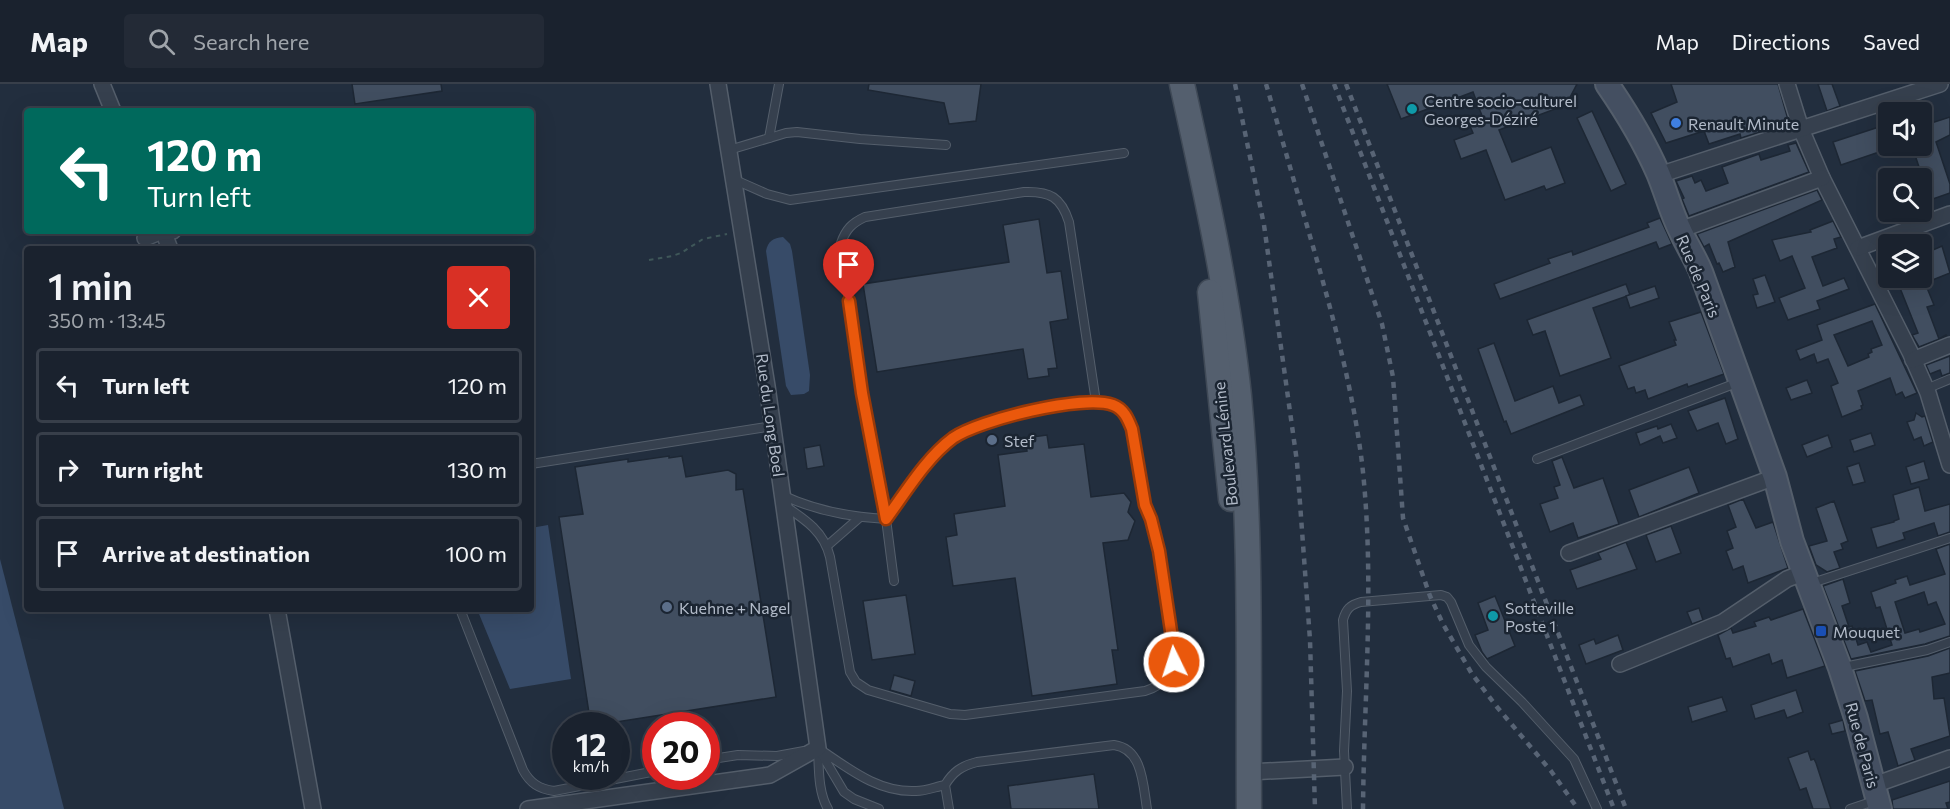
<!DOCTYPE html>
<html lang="en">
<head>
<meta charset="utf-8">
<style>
	:root { --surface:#1a222e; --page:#232a36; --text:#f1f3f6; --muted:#9fa4aa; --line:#383f4a }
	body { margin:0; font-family:Commissioner,sans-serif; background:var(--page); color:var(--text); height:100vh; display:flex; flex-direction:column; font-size:22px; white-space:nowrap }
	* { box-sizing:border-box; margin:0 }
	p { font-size:20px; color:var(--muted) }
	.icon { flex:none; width:33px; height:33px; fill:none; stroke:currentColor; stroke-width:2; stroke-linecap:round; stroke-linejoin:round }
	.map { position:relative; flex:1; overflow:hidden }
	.sheet { position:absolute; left:24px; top:162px; width:510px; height:366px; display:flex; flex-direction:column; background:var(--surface); border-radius:6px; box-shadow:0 6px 24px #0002,0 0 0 2px var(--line) }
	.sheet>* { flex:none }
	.hud { position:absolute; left:24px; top:24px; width:510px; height:126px; border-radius:6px; box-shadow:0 6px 24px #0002,0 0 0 2px var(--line); background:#00695c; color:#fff; overflow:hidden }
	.controls { position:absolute; left:1878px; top:18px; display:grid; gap:12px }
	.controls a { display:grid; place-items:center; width:54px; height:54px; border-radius:6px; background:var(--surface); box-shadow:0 6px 24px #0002,0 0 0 2px var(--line); font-size:30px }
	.speed { position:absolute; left:552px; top:628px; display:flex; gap:12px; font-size:30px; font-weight:700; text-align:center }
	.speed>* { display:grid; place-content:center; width:78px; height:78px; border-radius:50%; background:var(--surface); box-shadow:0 6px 24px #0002,0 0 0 2px var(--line); line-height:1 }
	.speed small { font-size:15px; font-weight:400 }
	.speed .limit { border:9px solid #d22; background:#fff; color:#111 }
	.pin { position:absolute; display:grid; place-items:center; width:51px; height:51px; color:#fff; margin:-62px -26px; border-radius:50% 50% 50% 0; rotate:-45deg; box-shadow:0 0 6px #0007 }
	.pin .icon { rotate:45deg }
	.me { position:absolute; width:66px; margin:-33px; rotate:356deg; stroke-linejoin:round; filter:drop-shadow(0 0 4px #0008) }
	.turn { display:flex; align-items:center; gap:21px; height:126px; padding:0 24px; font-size:27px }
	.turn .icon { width:78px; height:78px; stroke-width:2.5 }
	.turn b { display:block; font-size:42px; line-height:51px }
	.round { display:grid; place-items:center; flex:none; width:63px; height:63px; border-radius:6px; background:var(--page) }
	.overview { display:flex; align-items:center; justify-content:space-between; height:102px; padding:0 24px }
	h1 { font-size:36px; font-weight:600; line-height:45px }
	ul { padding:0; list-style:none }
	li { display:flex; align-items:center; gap:18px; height:75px; margin:0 12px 9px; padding:0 12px; border:3px solid var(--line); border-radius:6px }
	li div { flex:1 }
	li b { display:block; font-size:22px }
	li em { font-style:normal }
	header { display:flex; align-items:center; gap:36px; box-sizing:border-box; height:84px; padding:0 30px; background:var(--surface); border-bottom:2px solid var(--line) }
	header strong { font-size:28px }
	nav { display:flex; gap:33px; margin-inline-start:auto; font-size:21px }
	.search { width:420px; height:54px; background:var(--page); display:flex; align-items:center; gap:15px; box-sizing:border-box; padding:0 21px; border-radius:6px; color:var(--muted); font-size:22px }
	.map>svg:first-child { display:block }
	.water { fill:#374b68 }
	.building { fill:#414e60; stroke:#1d2734; stroke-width:1.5; fill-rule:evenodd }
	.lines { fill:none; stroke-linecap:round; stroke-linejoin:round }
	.lane-casing { stroke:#545e6b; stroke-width:10 }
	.street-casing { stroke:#545e6b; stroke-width:18 }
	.secondary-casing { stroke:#545e6b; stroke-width:26 }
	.primary-casing { stroke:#3f4956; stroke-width:27 }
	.path { stroke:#3f5759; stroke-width:2; stroke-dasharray:4.5 4.5; stroke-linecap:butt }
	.lane { stroke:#36404e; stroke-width:8 }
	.street { stroke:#36404e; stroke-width:15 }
	.secondary { stroke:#444f61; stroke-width:22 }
	.primary { stroke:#545f6e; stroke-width:24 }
	.rail { stroke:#586475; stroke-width:4.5; stroke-dasharray:6 6; stroke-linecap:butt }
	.route-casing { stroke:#983908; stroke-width:15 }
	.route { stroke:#ea580c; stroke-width:10 }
	.culture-dot { fill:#0f9aa8; stroke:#1b2532; stroke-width:2 }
	.shop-dot { fill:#3f7fe0; stroke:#1b2532; stroke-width:2 }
	.service-dot { fill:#5c6f8a; stroke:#1b2532; stroke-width:2 }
	.transit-dot { fill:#1a4fb4; stroke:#1b2532; stroke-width:2 }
	.labels { text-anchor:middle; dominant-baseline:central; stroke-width:5; stroke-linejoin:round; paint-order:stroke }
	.poi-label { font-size:16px; fill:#b2bbc9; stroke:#1b2532; text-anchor:start }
	.street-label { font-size:16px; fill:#b2bbc9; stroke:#1b2532 }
</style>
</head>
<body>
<header>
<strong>Map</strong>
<div class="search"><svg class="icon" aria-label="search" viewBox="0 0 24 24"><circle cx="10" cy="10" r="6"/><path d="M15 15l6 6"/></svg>Search here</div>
<nav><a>Map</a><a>Directions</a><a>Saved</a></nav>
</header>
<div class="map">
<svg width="1950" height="725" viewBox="0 0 1950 725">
	<rect width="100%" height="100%" fill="#222e3e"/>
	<g class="water">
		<path d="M783 153 790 160 792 167 810 291 809 307 804 310 791 311 786 302 766 167C768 157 773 154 783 153Z"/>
		<path d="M548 441 571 595 510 605 477 525H531V444Z"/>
		<path d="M0 475 64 725H0Z"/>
	</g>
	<g class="building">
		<path d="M352 0H441L442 7 355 20Z"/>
		<path d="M869 0H981L976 37 949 40 944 19 868 6Z"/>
		<path d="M1387 0H1577L1566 21 1499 46 1512 78 1551 63 1565 99 1546 106 1544 102 1505 116 1486 66 1461 75 1454 56 1473 49 1470 42 1484 37 1473 8 1401 35Z"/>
		<path d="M1671 0H1778L1789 39 1741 54 1740 50 1709 60 1704 47 1666 59 1651 29 1677 18Z"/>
		<path d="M1818 0H1832L1840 22 1827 27Z"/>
		<path d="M1592 27 1626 100 1611 107 1577 34Z"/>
		<path d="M1950 33V51L1936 58 1950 100V109L1930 116 1912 62H1922V42Z"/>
		<path d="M1888 40V65L1841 81 1833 58Z"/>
		<path d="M1796 59 1809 88 1689 132 1682 115 1684 114 1676 97 1692 92 1695 99 1701 96 1706 107 1728 99 1722 83 1759 70 1761 76 1790 67 1788 61Z"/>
		<path d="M1817 106 1822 116 1728 158 1735 183 1723 188 1719 179 1717 180 1709 160 1704 163 1697 150Z"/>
		<path d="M1660 134 1672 160 1659 165 1656 158 1500 215 1494 200 1550 179 1548 175 1572 167 1573 171 1649 143 1647 139Z"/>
		<path d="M1039 135 1047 189 1061 187 1068 235 1050 238 1057 284 1048 285 1049 292 1028 295 1023 265 877 288 863 200 1009 178 1003 141Z"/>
		<path d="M1833 137 1841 153 1834 155 1837 164 1812 173 1823 202 1844 194 1849 205 1817 217 1820 225 1788 236 1779 214 1805 204 1792 172 1780 177 1772 156 1811 148 1810 146Z"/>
		<path d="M1930 158 1933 166 1942 162 1950 189 1930 197 1922 176V161Z"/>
		<path d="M1765 191 1775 218 1757 224 1753 211 1758 210 1753 195Z"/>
		<path d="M1896 194H1923L1934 221 1927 223 1939 255 1946 251 1947 252 1919 263 1912 251 1918 249Z"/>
		<path d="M1626 200 1630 211 1593 224 1611 274 1560 292 1545 247 1533 251 1527 236Z"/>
		<path d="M1655 202 1659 214 1630 224 1626 212Z"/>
		<path d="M1875 220 1917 309 1905 314 1902 308 1896 311 1890 294 1858 307 1863 321 1861 322 1862 325 1842 333 1831 302 1838 299 1828 275 1817 279 1814 270 1800 276 1796 266 1822 256 1817 241ZM1872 237 1882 261 1871 265 1872 268 1868 270 1869 273 1848 282 1834 251Z"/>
		<path d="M1701 228 1724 290 1688 303 1687 300 1648 315 1645 306 1636 309 1634 303 1628 305 1619 282 1676 261 1674 256H1676L1669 238Z"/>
		<path d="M1494 259 1515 317 1553 302 1559 319 1580 311 1584 321 1511 350 1506 337 1504 338 1478 265Z"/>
		<path d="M1950 272V289L1942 292 1940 286 1930 290 1926 281Z"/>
		<path d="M1807 296 1812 309 1791 316 1786 304Z"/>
		<path d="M1725 314 1738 355 1726 360 1718 339 1697 347 1688 327Z"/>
		<path d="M1916 329 1922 333 1925 332 1933 358 1924 362 1921 353 1914 356 1907 338 1914 336Z"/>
		<path d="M1671 340 1677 354 1663 359 1660 352 1640 361 1636 349 1657 342 1658 345Z"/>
		<path d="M1871 349 1875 361 1854 368 1850 356Z"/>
		<path d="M1047 351 1049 364 1084 360 1091 413 1124 409 1131 418 1128 428 1135 437 1128 456 1103 459 1118 566H1112L1117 600 1032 612 1015 494 953 502 946 453 957 451 954 430 1005 422 998 371 1027 367 1025 354Z"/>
		<path d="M1828 351 1832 363 1807 373 1802 361Z"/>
		<path d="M820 361 824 382 807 385 804 364Z"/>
		<path d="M669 372V374L682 372 686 393 728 386 736 390V406L743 405 776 613 591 642 559 433 583 430 575 383 628 375V378Z"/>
		<path d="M1562 373 1574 404 1603 394 1619 440 1578 454 1573 439 1550 448 1540 420 1558 414 1554 403 1560 401 1552 377Z"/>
		<path d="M1924 377 1929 395 1911 400 1906 383Z"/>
		<path d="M1859 379 1865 398 1853 401 1847 383Z"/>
		<path d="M1689 383 1699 409 1639 433 1629 406Z"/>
		<path d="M1919 403 1925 427 1950 420V448L1938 452 1934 439 1903 449 1905 455 1877 464 1871 444 1894 438V437L1899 435 1893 411Z"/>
		<path d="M1743 415 1756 444 1773 438 1788 484 1748 499 1743 482 1733 486 1726 467 1733 464 1727 447 1736 443 1728 421Z"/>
		<path d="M1834 417 1848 457 1841 460 1843 465 1834 468 1840 484 1827 488 1816 481 1809 462 1827 457 1816 424Z"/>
		<path d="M1671 442 1681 469 1656 478 1646 451Z"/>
		<path d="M1626 458 1637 485 1577 505 1570 486 1601 475 1598 469Z"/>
		<path d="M1950 460V552L1925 560 1851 575 1823 502 1843 495 1850 519 1842 522 1849 543 1852 542 1858 561 1867 558 1871 568 1892 561 1880 523 1876 524 1871 508 1896 499 1895 496 1907 492 1910 501 1945 490 1936 465ZM1924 508 1928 521 1936 518 1945 540 1920 548 1919 545 1905 549 1895 518Z"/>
		<path d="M906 511 915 570 872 576 863 517Z"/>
		<path d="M1495 512 1515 562 1487 575 1482 568 1475 551 1488 546 1478 519Z"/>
		<path d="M1699 524 1703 536 1692 540 1687 528Z"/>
		<path d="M1803 525 1825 582 1787 594 1782 576 1772 580 1769 570 1733 583 1730 574 1726 575 1718 551 1731 544 1733 549 1756 542 1754 538 1769 533 1771 536Z"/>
		<path d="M1618 551 1623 566 1586 580 1579 561 1594 555 1596 560Z"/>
		<path d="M1950 564V589L1932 593 1934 615 1944 614 1950 652 1911 665 1915 676 1898 682 1888 648 1880 650 1872 616 1865 617 1855 587 1928 572Z"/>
		<path d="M894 591 915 597 911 612 890 606Z"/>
		<path d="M1796 606 1803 628 1787 634 1784 626 1755 635 1751 621Z"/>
		<path d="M1722 613 1727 627 1692 638 1688 623Z"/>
		<path d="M1843 636 1845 647 1832 650 1829 640Z"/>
		<path d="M1808 667 1811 676 1814 675 1816 679 1831 725H1813L1806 704 1800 706 1788 674Z"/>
		<path d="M1094 690 1099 725H1011L1008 702Z"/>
		<path d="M1950 697V718L1946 719 1948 725H1893L1892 716Z"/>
	</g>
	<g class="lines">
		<defs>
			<g id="lane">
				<path d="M769 54 779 0"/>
				<path d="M729 66 786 49 797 48 860 55 946 61"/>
				<path d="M733 95 767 110 790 116 1124 69"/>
				<path d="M1926 305 1950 295"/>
				<path d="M1537 375 1739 298"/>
				<path d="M531 380 773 342"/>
				<path d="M782 411C816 427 849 433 886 435L862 309 841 159C846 145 852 139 865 133L1024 108C1050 107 1061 113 1069 138L1096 318"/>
				<path d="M785 422C806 436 824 448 830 473L850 588 856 598 868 606 950 630 965 631 1145 607C1165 601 1174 587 1174 567L1159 467 1151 435 1145 421 1132 345C1128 335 1124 325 1113 321 1083 310 979 336 953 354 926 374 906 408 886 435L894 497"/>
				<path d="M827 462 859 434"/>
				<path d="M1812 499 1950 454"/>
				<path d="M460 525 523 686C530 699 539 705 554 707L656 687"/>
				<path d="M1844 583 1927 566 1950 558"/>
				<path d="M818 665C819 685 818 708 828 725"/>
				<path d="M706 676 738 671 777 672 804 667"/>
				<path d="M945 701 949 725"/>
				<path d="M879 725 854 715 844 708 818 664C848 684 878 709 916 707 926 707 935 703 945 701 953 688 961 682 977 678L1114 661C1143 665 1143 701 1147 725"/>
				<path d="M1347 725 1344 667 1347 607 1343 536C1346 525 1350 521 1361 518L1441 511 1447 513 1451 518 1469 561 1486 583 1522 618 1574 675 1597 725"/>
				<path d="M1850 725 1877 716"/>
			</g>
			<g id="street">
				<path d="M102 0 113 27"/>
				<path d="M1787 0 1801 45 1822 94 1910 268 1928 309 1950 381"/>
				<path d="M1659 91 1940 0"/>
				<path d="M1680 146 1822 94"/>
				<path d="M163 147 170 165"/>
				<path d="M145 154 157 149 173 147"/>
				<path d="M1858 164 1950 130"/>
				<path d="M1913 276 1950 261"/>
				<path d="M1569 469 1775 393"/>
				<path d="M277 525 313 725"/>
				<path d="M1620 580 1723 538 1787 495 1805 488"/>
				<path d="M1249 688 1345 683"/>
				<path d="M1874 701 1950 674"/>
				<path d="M528 725 770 691 818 664 767 302 718 0"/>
			</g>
			<path id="secondary" d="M1607 0C1627 29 1644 57 1658 89 1666 108 1671 128 1680 146 1686 160 1695 173 1701 188L1775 393 1792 457 1840 584 1856 634 1880 725"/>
			<g id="primary">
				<path d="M1182 0C1205 104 1228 207 1239 312 1252 449 1248 587 1249 725"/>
				<path d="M1210 208 1231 415"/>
			</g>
		</defs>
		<use href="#lane" class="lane-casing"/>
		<use href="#street" class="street-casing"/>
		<use href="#secondary" class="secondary-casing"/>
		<use href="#primary" class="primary-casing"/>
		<path class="path" d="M649 176 672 172 681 169 703 155 727 150"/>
		<use href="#lane" class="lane"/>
		<use href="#street" class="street"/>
		<use href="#secondary" class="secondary"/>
		<use href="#primary" class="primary"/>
		<g class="rail">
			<path d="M1235 0 1264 141 1297 378 1310 556 1315 725"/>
			<path d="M1266 0C1282 55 1298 111 1314 166 1334 236 1353 307 1362 379 1375 494 1364 610 1363 725"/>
			<path d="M1302 0 1382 240 1393 293 1403 434 1430 512 1443 540 1472 590 1497 623 1551 687 1578 725"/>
			<path d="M1334 0 1614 725"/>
			<path d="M1346 0 1626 725"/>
		</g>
	</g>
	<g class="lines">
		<defs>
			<path id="route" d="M849 217 862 309 886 435C906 408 926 374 953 354 979 336 1083 310 1113 321 1124 325 1128 335 1132 345L1145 421 1151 435 1159 467 1174 567V578"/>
		</defs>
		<use href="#route" class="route-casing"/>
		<use href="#route" class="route"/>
	</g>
	<g class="culture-dot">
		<circle cx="1412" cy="25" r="6"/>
		<circle cx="1493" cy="532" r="6"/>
	</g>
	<circle class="shop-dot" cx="1676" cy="39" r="6"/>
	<g class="service-dot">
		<circle cx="992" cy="356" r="6"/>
		<circle cx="667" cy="523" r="6"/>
	</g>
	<rect class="transit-dot" x="1815" y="541" width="12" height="12" rx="3"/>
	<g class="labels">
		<g class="poi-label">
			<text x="1424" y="16">Centre socio-culturel<tspan x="1424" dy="18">Georges-Déziré</tspan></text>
			<text x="1688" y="39">Renault Minute</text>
			<text x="1004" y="356">Stef</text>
			<text x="679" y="523">Kuehne + Nagel</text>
			<text x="1505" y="523">Sotteville<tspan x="1505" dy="18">Poste 1</tspan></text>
			<text x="1833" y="547">Mouquet</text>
		</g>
		<g class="street-label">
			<text transform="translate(1699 192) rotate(67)">Rue de Paris</text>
			<text transform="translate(771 331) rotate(82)">Rue du Long Boel</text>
			<text transform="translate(1225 360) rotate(-96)">Boulevard Lénine</text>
			<text transform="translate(1863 661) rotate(75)">Rue de Paris</text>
		</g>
	</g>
</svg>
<div class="controls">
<a><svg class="icon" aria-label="sound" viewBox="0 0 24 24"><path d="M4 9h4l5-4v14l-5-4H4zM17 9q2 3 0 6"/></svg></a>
<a><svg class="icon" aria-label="search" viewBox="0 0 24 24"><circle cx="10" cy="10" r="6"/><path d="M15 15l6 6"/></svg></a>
<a><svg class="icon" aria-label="layers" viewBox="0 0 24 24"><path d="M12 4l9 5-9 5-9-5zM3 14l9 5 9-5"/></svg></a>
</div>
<div class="speed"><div>12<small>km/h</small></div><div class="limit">20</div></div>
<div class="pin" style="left:849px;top:217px;background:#d93025"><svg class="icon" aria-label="arrive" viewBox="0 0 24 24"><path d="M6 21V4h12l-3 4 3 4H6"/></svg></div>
<svg class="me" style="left:1174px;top:578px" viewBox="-20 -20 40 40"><circle r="17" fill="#ea580c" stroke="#fff" stroke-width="3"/><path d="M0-11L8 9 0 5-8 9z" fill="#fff"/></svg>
<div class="hud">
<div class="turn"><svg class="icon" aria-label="left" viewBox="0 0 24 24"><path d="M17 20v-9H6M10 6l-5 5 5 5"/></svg><div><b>120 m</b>Turn left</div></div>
</div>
<section class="sheet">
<div class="overview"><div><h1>1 min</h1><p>350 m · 13:45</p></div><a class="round" style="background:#d93025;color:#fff"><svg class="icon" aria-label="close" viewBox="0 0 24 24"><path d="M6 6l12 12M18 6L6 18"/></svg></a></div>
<ul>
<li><svg class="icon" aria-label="left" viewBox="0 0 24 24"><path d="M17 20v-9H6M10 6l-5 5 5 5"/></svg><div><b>Turn left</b></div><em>120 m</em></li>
<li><svg class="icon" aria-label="right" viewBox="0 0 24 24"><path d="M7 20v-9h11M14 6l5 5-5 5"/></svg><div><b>Turn right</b></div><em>130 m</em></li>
<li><svg class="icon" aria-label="arrive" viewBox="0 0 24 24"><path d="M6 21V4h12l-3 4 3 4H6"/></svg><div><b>Arrive at destination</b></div><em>100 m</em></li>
</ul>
</section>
</div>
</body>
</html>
